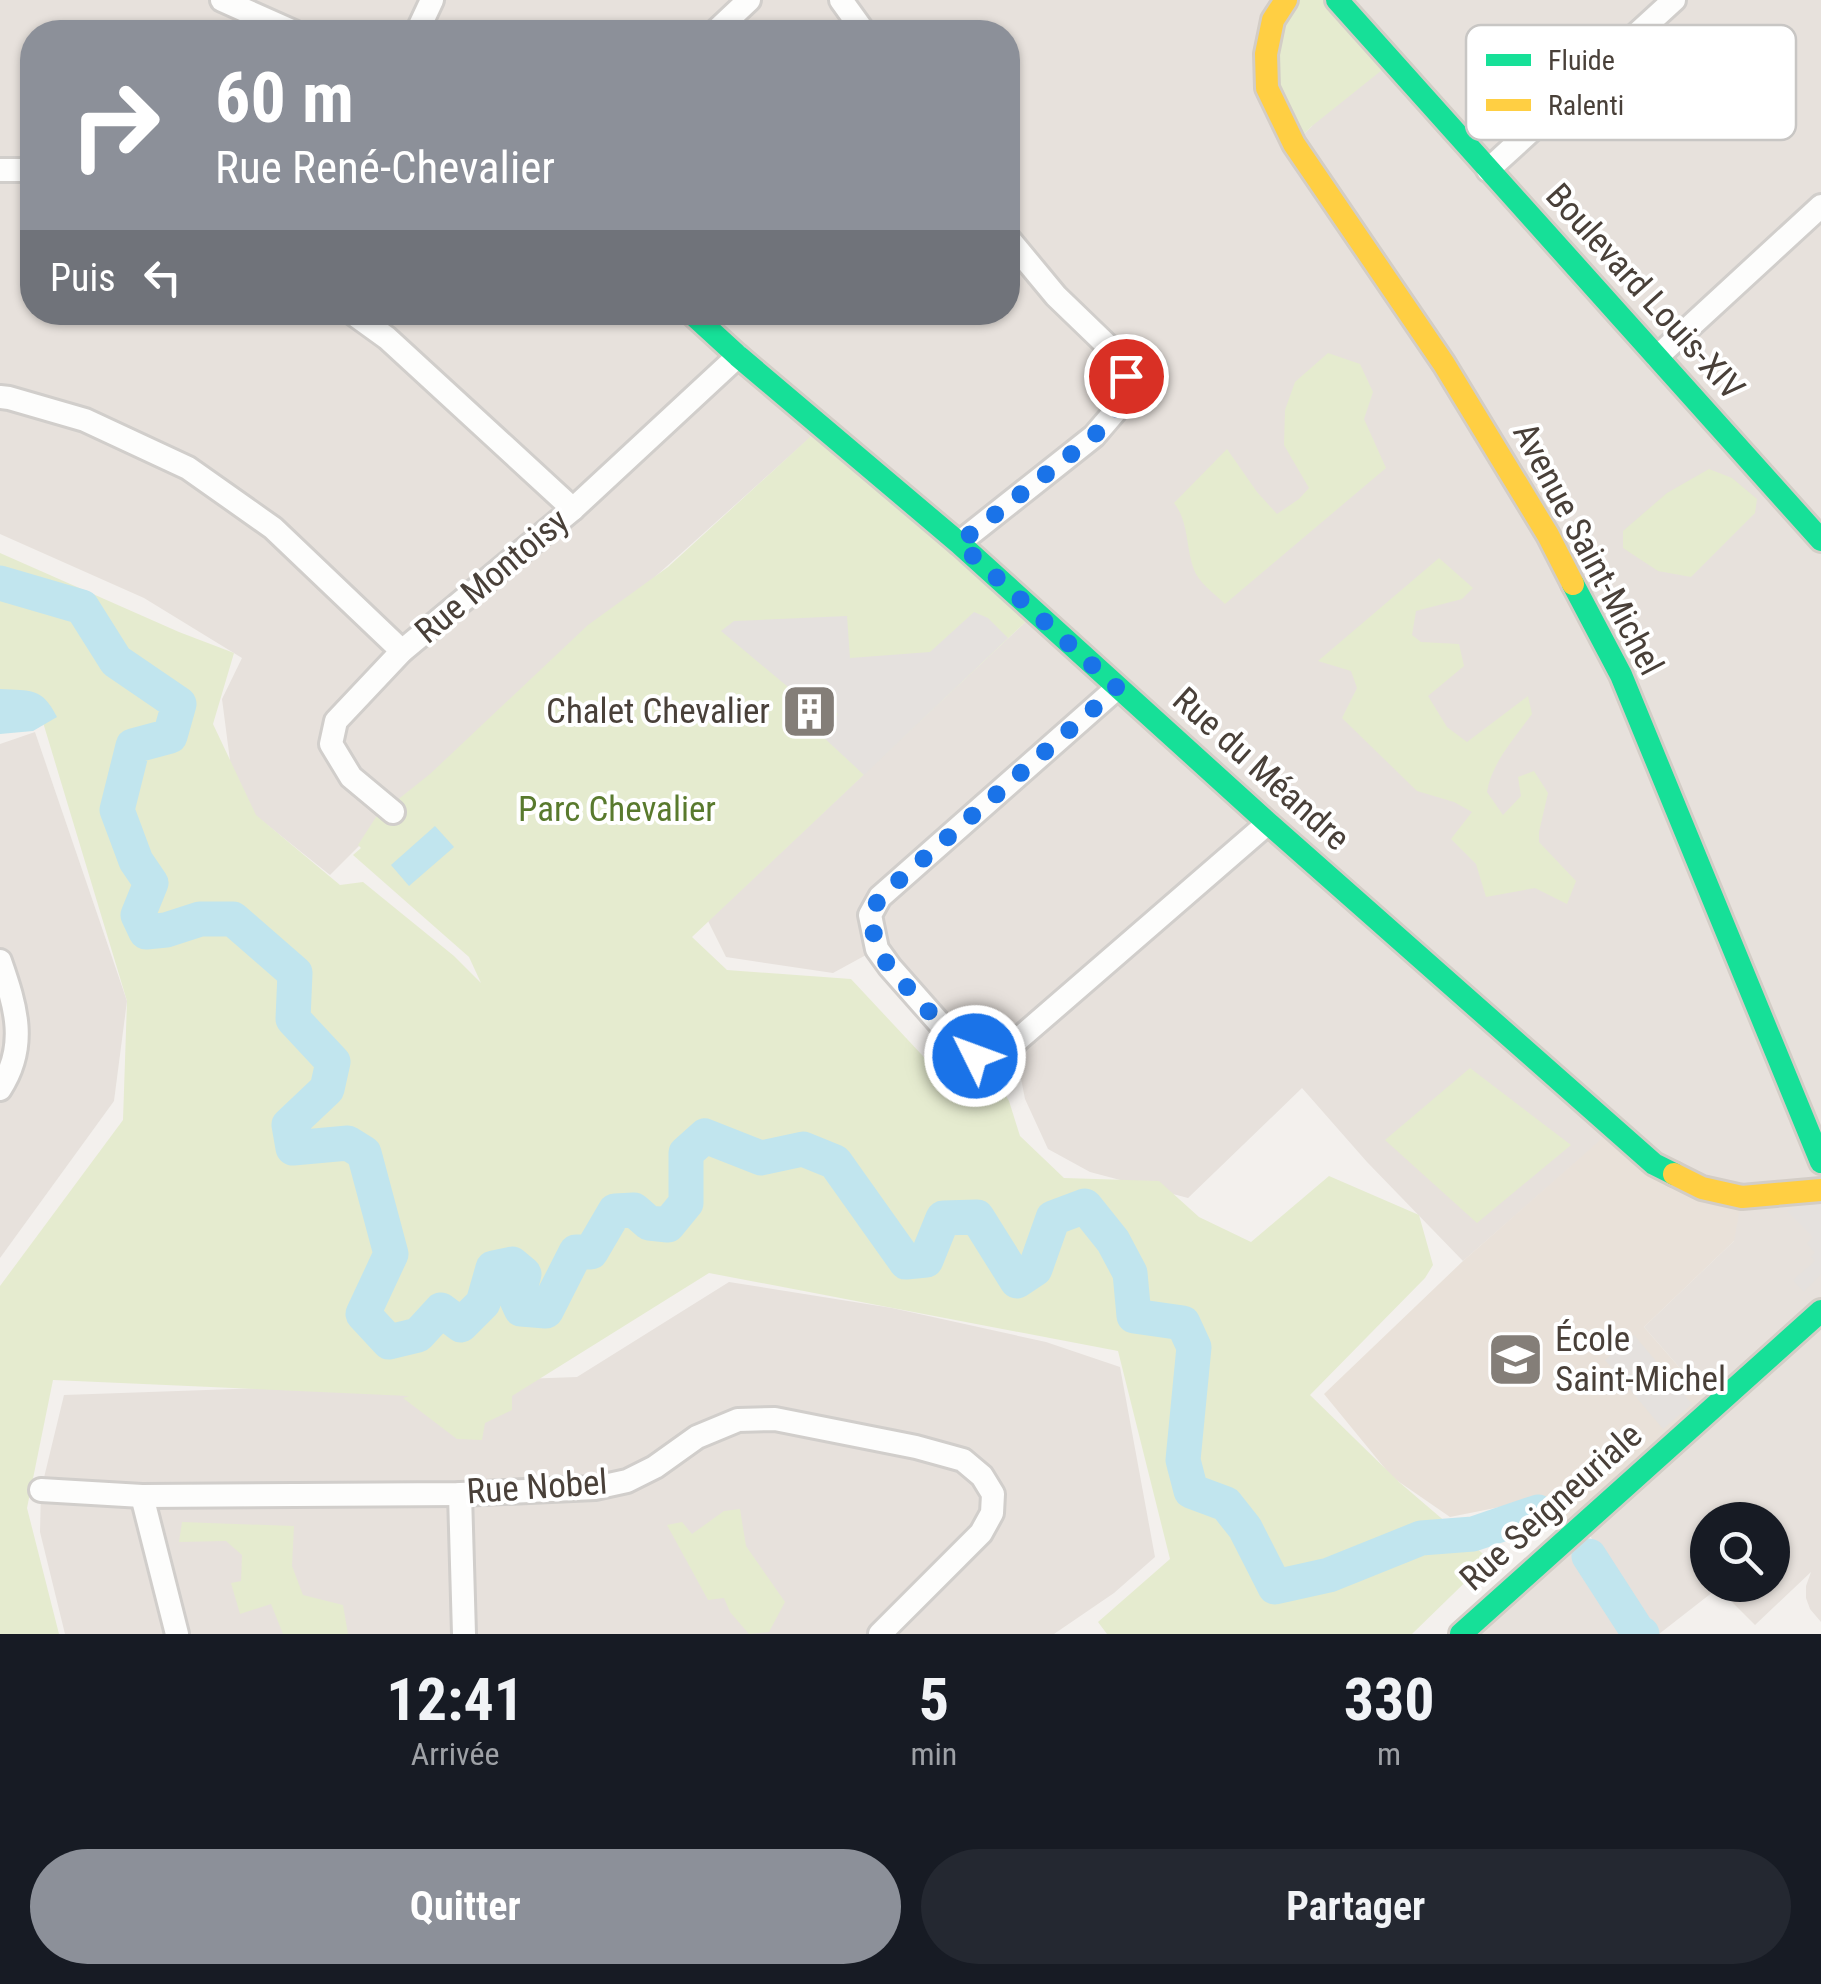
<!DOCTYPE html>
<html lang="fr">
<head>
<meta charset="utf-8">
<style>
	:root { --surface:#171b24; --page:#242831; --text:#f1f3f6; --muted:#9ea1a6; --accent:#8c9099 }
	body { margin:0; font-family:"Roboto Condensed",sans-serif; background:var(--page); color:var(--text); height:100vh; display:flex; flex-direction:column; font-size:38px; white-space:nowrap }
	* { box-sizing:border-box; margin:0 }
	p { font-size:32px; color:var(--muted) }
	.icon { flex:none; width:55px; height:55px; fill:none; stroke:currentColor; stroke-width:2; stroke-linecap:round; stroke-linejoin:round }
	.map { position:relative; height:1634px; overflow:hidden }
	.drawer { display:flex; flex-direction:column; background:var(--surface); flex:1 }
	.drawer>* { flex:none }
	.top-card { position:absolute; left:20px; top:20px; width:1000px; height:305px; border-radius:40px; box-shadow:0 2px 8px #0004; background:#8c9099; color:#fff; overflow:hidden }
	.tools { position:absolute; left:1690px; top:1502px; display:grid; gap:20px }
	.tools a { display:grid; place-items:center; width:100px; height:100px; border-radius:50%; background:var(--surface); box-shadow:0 2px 8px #0004; font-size:50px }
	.pin { position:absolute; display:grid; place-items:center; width:85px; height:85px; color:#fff; margin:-42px; border:5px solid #fff; border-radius:50%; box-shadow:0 2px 10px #0007 }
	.me { position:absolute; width:110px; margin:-55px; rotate:312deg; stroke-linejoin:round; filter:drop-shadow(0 0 8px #0008) }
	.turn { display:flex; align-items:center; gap:35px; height:210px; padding:0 30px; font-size:45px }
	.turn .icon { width:130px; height:130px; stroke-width:2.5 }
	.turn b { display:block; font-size:70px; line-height:85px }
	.then { display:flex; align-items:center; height:95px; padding:0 30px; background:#0003; gap:20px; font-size:38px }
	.eta { display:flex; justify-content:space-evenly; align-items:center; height:170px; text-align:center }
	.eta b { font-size:60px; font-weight:700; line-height:70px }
	.button { display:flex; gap:20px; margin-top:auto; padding:20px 30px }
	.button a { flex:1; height:115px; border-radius:60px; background:var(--accent); color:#fff; font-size:40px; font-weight:700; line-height:115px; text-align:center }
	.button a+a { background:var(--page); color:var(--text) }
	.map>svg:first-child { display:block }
	.residential { fill:#e7e1dc; fill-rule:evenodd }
	.education { fill:#e9e1d9 }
	.green { fill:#e5ebcf }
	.parking { fill:#e5e1de }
	.water { fill:#c1e5ee }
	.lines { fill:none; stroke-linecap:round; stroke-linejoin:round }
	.river { stroke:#c1e5ee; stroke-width:35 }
	.street-casing { stroke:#d1cecb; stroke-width:28 }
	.fast-casing { stroke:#d3cdc6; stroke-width:28 }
	.slow-casing { stroke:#d3cdc6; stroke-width:28 }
	.street { stroke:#fdfdfc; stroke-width:22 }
	.fast { stroke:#16e098; stroke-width:22 }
	.slow { stroke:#ffcf43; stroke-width:22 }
	.route { stroke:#1a73e8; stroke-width:18; stroke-dasharray:0 32.4 }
	.labels { text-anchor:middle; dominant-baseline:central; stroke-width:8; stroke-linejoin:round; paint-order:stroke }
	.street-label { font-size:35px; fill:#494039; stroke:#fff }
	.poi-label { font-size:35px; fill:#494039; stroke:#fff; text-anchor:end }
	.park-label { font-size:35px; fill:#597a2e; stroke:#fff }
	.key { fill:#fff; stroke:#c8c6c4; stroke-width:2.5 }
	.key-label { font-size:28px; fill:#494039 }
</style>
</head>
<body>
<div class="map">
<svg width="1821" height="1634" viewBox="0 0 1821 1634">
	<rect width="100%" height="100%" fill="#f3f0ed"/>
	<g class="residential">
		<path d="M0 0H1286L1294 144 1312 126 1337 0H1821V1622L1810 1609 1806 1598V1586L1811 1572 1755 1625 1718 1588 1659 1634 1628 1607 1584 1524 1714 1407 1644 1327 1734 1241 1614 1129 1463 1261 1367 1162 1302 1088 1188 1198 1090 1172 1048 1149 1025 1099 1014 1043 975 1056 877 949 833 973 726 957 708 921 1035 613 822 427 393 812 330 875 235 799 222 699 242 658 144 598 0 534ZM32 32H1008V312H32ZM1708 1520H1772V1585H1708Z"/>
		<path d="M35 732 127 1001 114 1101 0 1258V744Z"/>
		<path d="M729 1282 892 1308 1046 1342 1120 1367 1155 1557 1114 1593 1054 1634H65L40 1532 41 1490 64 1395 577 1377Z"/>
		<path d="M1574 1534 1628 1634H1461Z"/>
	</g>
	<path class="education" d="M1614 1128 1742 1197 1734 1241 1644 1327 1714 1407 1574 1534 1545 1498 1450 1517 1392 1477 1324 1394 1463 1261Z"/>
	<g class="green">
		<path d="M1286 0H1337L1392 62 1312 126 1294 144 1266 54Z"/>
		<path d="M1328 353 1360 364 1373 392 1364 419 1386 468 1225 604C1216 595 1202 585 1196 574 1185 551 1190 523 1174 503L1227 449 1257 492 1277 514 1299 499 1309 488 1284 445 1285 410 1295 382Z"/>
		<path d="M822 426 1035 613 692 937 727 970 851 979 950 1085 995 1078 1009 1101 1020 1136 1064 1178 1159 1181 1199 1217 1251 1242 1329 1176 1419 1215 1433 1265 1425 1278 1310 1395 1399 1482 1489 1559 1412 1634H1107L1098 1622 1170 1559 1118 1351 709 1273 512 1396V1410L485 1423 482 1440 457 1439 403 1398 409 1396 53 1380 27 1508 59 1634H0V1286L123 1120 127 1001 42 719 0 734V553L179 632 234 653 213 724 256 815 340 885 363 882 454 956 481 983 469 957 353 855 361 848 358 845 376 817 430 774 588 625 668 567Z"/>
		<path d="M1709 469 1732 478 1757 499 1755 513 1691 577 1658 571 1623 548V531L1667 493Z"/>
		<path d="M1439 558 1473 588 1462 599 1416 611 1412 635 1421 642 1459 644 1464 666 1428 696 1447 727 1467 742 1528 696 1532 714C1515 737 1491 764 1487 792L1503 815 1521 796 1518 777 1534 771 1548 793 1539 832V842L1576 881 1567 904 1535 888 1486 897 1476 864 1451 839 1472 812 1454 802 1417 791 1342 718 1357 688 1351 671 1318 661Z"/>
		<path d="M1470 1068 1571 1145 1477 1223 1385 1140Z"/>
		<path d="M740 1509 746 1546 785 1602 769 1632 749 1634 730 1612 724 1598 708 1600 667 1525 682 1522 692 1534 724 1511Z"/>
		<path d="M182 1522 294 1526 292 1566 303 1595 343 1605 348 1634H283L271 1604 240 1614 231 1583 241 1581 242 1555 226 1541 179 1542Z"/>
	</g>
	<g class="parking">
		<path d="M974 612 988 618 1008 638 864 775 821 735 838 714 802 684 794 692 721 631 734 621 847 616 850 658 930 652Z"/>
		<path d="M1818 1200 1821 1206V1274L1804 1292 1793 1280 1815 1261 1811 1256 1815 1253 1807 1243 1813 1237 1787 1211Z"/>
		<path d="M1634 1335 1692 1404 1663 1429 1605 1360Z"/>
	</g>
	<g class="water">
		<path d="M0 689C31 691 42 687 57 717L33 731 0 734Z"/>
		<path d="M435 826 454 847 409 886 391 865Z"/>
	</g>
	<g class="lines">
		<g class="river">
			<path d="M0 583 82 607 116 661 179 704 170 736 133 746 117 810 136 861 151 883 138 915 146 932 166 930 200 919H233L295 973 293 1019 333 1062 327 1089 289 1125 293 1148 348 1143 364 1153 391 1254 363 1314 389 1342 418 1335 441 1310 461 1325 483 1303 493 1268 512 1264 524 1274 517 1300 521 1309 546 1311 576 1252H591L615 1211 634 1210 649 1223 668 1225 686 1203V1153L705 1136 761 1158 803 1149 835 1162 906 1262 926 1260 943 1218 977 1217 1017 1281 1035 1269 1053 1218 1085 1206 1113 1241 1130 1273 1134 1316 1183 1323 1194 1347 1183 1460 1191 1491 1226 1504 1245 1528 1275 1587 1329 1575 1421 1538 1473 1534 1538 1512"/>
			<path d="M1589 1556 1638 1632 1642 1634"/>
		</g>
		<defs>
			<g id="street">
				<path d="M222 0 294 32"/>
				<path d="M841 0 864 32"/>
				<path d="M417 32 432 0"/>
				<path d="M715 32 749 0"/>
				<path d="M0 170H32"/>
				<path d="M1488 170 1674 0"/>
				<path d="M351 312 387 338 573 509"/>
				<path d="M1657 357 1821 206"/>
				<path d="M0 397 9 398 85 420 188 468 273 528 402 651"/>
				<path d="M959 543 1094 436 1118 408 1124 394 1126 376 1112 350 1056 296 1008 238"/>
				<path d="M1117 688 880 897 870 915 877 949 890 967 957 1043 975 1056 994 1054 1014 1043 1268 823"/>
				<path d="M393 812 351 777 331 744 336 721 402 651 573 509 738 356"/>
				<path d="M0 961C16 1007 28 1046 0 1089"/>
				<path d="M41 1490 142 1496 460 1494 595 1488 627 1481 655 1467 697 1437 738 1420 775 1419 916 1447 963 1460 982 1476 993 1494 992 1513 981 1533 880 1634"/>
				<path d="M460 1494 464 1634"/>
				<path d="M142 1496 177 1634"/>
			</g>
			<g id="fast">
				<path d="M1337 0 1821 540"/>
				<path d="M690 312 738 356 959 543 1268 823 1654 1164 1674 1174"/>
				<path d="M1573 584 1621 675 1821 1162"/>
				<path d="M1461 1634 1821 1311"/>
			</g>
			<g id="slow">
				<path d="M1286 0 1273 20 1266 54 1267 88 1294 144 1444 364 1548 535 1573 584"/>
				<path d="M1674 1174 1702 1188 1742 1197 1821 1190"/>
			</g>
		</defs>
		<use href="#street" class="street-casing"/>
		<use href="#fast" class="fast-casing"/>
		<use href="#slow" class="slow-casing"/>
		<use href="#street" class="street"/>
		<use href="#fast" class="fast"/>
		<use href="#slow" class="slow"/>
	</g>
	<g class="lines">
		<path class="route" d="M975 1056 957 1043 890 968 877 949 870 915 880 897 1117 688 959 543 1094 436 1118 408 1124 394 1126 376"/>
	</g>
	<defs>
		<symbol id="building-square" viewBox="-11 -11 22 22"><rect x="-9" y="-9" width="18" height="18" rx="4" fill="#847e78" stroke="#fff"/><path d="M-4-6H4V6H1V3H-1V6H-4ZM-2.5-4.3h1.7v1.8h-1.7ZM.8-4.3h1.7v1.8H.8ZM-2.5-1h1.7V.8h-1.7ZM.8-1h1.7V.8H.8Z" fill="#fff"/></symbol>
		<symbol id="school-square" viewBox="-11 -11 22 22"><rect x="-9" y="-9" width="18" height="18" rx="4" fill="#847e78" stroke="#fff"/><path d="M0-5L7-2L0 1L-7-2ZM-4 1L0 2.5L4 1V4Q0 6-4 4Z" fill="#fff"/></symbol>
	</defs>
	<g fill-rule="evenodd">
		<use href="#building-square" x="778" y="680" width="63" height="63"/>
		<use href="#school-square" x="1484" y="1328" width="63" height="63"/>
	</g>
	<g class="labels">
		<g class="street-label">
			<text transform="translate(1645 292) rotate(48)">Boulevard Louis-XIV</text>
			<text transform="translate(1588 549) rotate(62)">Avenue Saint-Michel</text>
			<text transform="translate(492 576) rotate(-40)">Rue Montoisy</text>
			<text transform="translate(1261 769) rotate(42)">Rue du Méandre</text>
			<text transform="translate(537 1487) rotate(-4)">Rue Nobel</text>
			<text transform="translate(1551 1507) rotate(-42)">Rue Seigneuriale</text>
		</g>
		<g class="poi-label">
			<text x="770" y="711">Chalet Chevalier</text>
			<text x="1555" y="1339" text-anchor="start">École<tspan x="1555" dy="40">Saint-Michel</tspan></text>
		</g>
		<g class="park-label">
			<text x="617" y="809">Parc Chevalier</text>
		</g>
	</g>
	<rect x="1466" y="25" width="330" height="115" rx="15" class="key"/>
	<rect x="1486" y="54" width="45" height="12" fill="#16e098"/>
	<rect x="1486" y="99" width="45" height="12" fill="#ffcf43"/>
	<g class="key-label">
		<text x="1548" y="70">Fluide</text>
		<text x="1548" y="115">Ralenti</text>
	</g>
</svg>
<div class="tools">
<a><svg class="icon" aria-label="search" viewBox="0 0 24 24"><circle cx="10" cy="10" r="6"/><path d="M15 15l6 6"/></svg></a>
</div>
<div class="pin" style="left:1126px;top:376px;background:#d93025"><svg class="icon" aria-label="arrive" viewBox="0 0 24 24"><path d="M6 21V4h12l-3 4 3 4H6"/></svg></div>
<svg class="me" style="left:975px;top:1056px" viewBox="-20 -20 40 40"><circle r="17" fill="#1a73e8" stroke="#fff" stroke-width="3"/><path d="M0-11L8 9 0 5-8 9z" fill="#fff"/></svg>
<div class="top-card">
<div class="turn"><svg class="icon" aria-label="right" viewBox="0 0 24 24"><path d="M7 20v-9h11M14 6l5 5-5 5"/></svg><div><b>60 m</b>Rue René-Chevalier</div></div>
<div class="then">Puis<svg class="icon" aria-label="left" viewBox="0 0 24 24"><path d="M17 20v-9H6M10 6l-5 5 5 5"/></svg></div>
</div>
</div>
<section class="drawer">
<div class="eta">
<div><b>12:41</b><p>Arrivée</p></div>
<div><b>5</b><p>min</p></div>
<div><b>330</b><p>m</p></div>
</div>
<div class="button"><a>Quitter</a><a>Partager</a></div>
</section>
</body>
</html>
